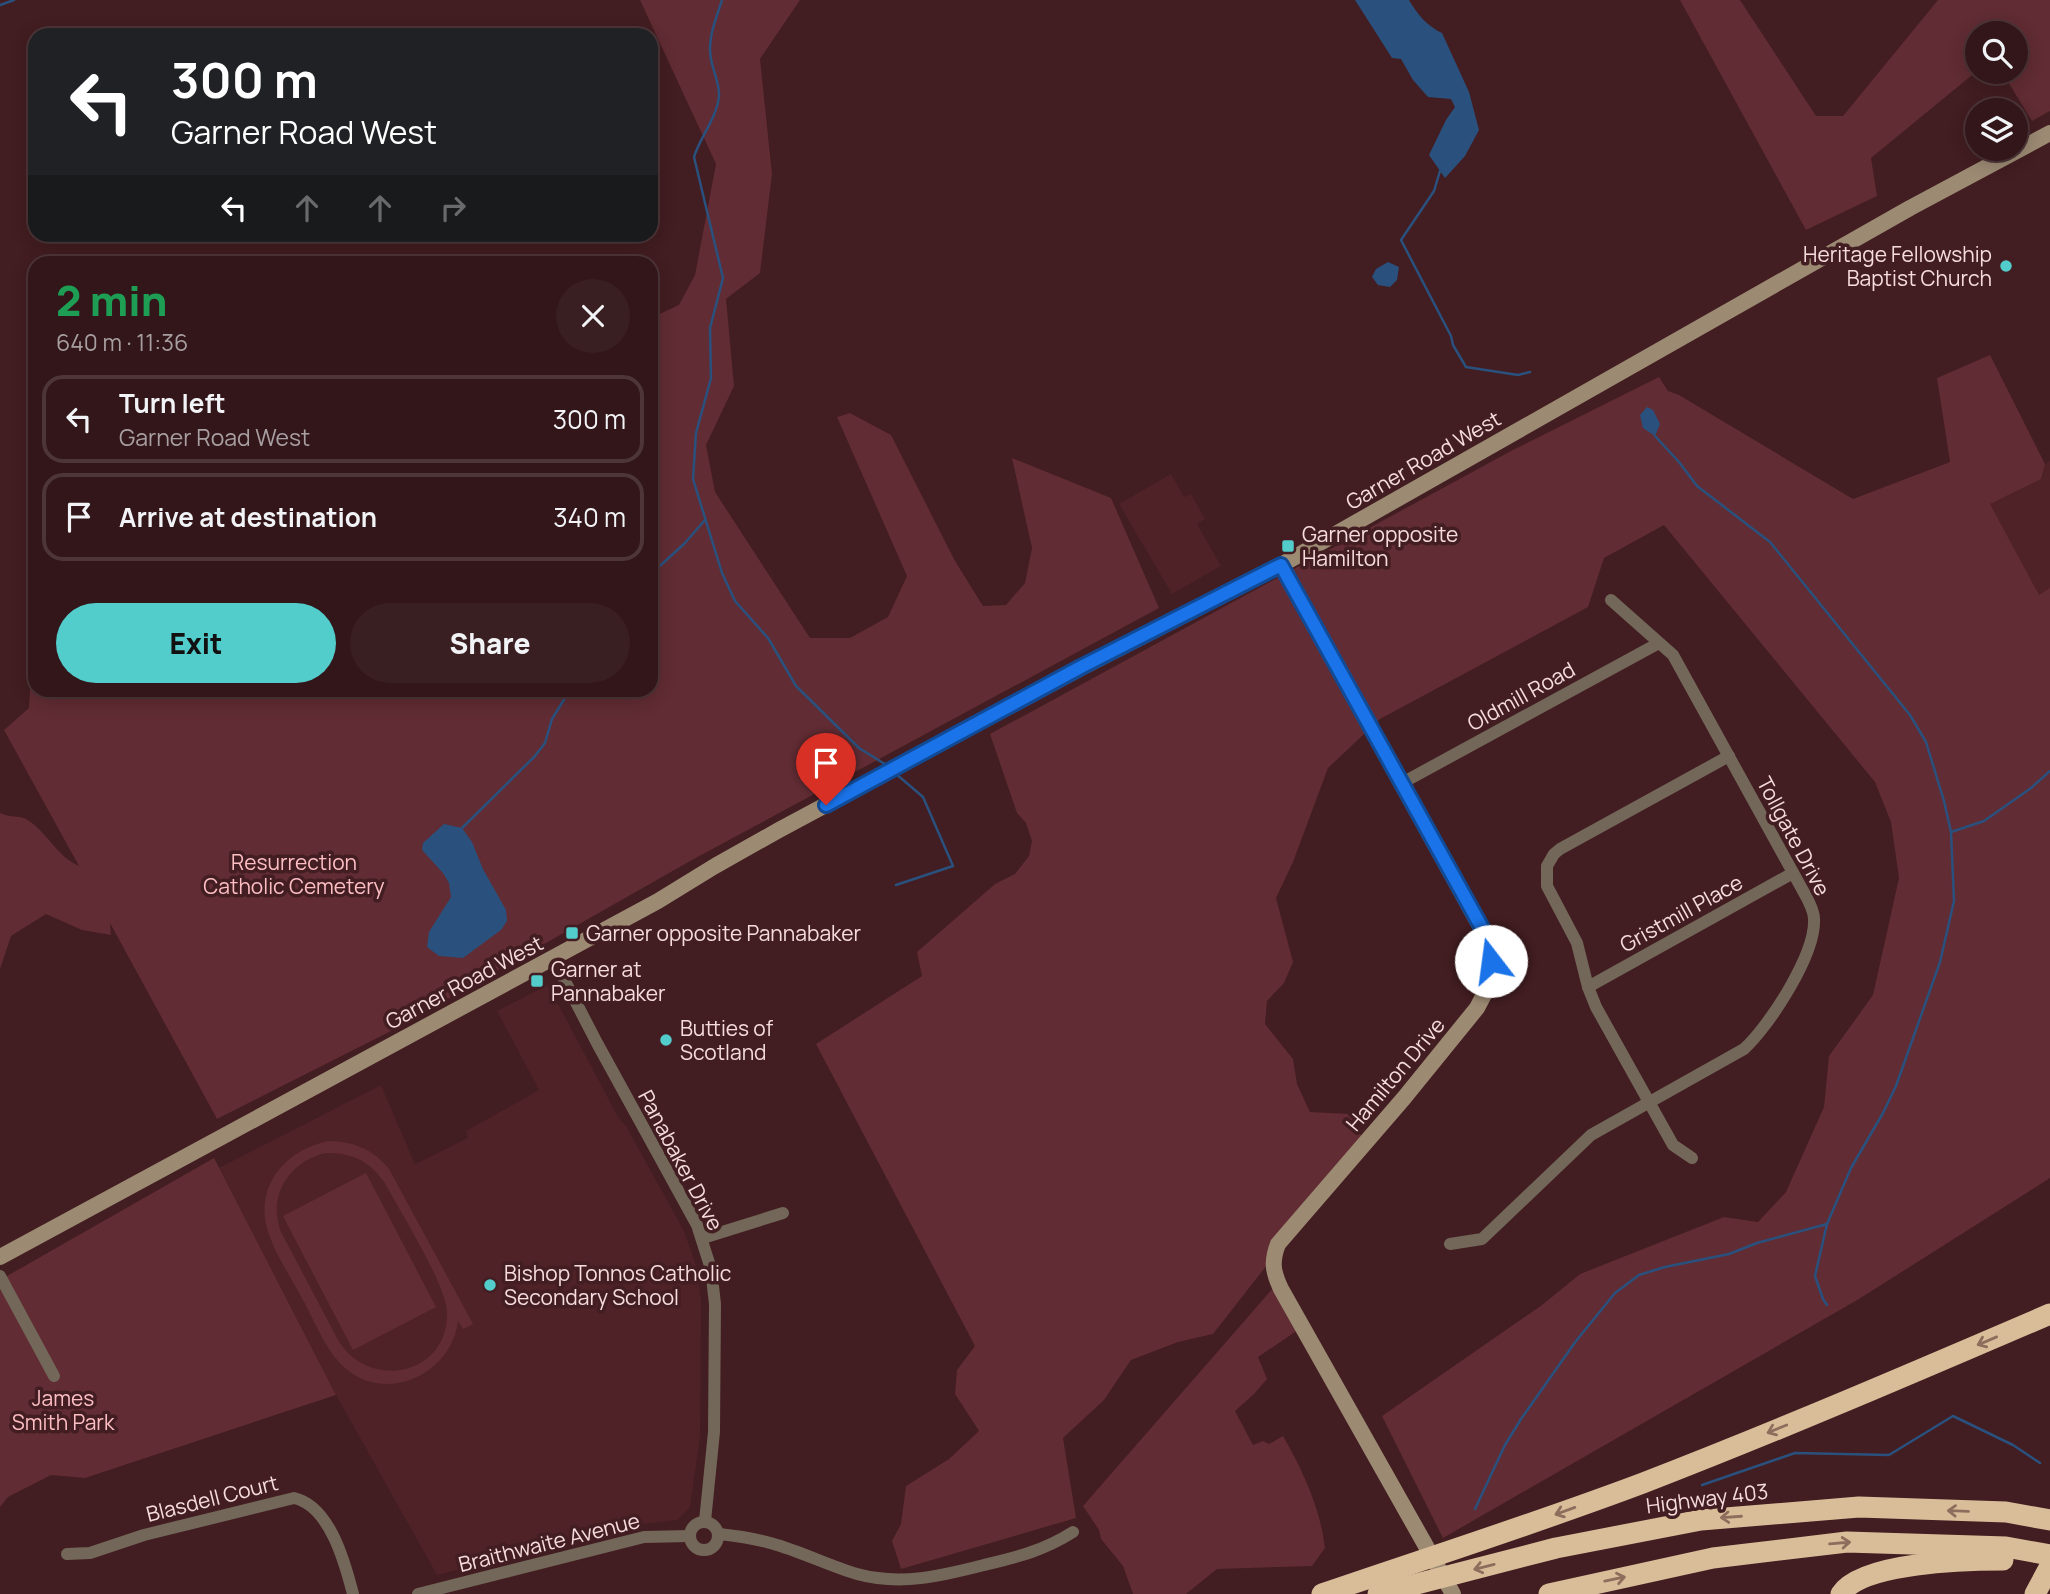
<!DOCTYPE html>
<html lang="en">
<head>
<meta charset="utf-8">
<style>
	:root { --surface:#321619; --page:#3a1f22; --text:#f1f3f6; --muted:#a89fa2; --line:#4d3538; --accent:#53cdcb }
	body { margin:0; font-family:Manrope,sans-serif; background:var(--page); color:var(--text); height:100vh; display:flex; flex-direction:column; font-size:26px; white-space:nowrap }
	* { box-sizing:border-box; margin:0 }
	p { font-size:23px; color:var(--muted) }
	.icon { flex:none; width:38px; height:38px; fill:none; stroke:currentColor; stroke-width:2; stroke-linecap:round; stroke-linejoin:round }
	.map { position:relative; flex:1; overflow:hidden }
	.panel { position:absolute; left:28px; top:256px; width:630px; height:441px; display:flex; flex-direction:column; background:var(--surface); border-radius:21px; box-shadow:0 4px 18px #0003,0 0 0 2px var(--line) }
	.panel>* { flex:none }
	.banner { position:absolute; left:28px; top:28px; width:630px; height:214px; border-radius:21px; box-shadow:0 4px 18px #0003,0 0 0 2px var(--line); background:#202124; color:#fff; overflow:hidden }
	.fabs { position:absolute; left:1965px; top:21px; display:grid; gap:14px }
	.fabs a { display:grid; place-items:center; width:63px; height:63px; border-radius:50%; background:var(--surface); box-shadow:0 4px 18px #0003,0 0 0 2px var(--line); font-size:35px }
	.pin { position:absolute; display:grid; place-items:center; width:60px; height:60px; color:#fff; margin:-72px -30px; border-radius:50% 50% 50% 0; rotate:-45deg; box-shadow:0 0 7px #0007 }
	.pin .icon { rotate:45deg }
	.me { position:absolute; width:77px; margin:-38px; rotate:345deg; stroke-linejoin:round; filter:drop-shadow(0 0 5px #0008) }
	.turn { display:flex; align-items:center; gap:24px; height:147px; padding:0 28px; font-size:32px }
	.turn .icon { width:91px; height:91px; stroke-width:2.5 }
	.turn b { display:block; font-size:49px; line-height:60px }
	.lanes { display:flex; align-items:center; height:66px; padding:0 28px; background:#0003; justify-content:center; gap:35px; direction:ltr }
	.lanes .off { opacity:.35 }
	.round { display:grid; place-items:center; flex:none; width:74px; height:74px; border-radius:37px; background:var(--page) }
	.head { display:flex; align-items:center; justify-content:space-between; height:119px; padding:0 28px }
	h1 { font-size:42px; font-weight:800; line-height:52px; color:#1e9e55 }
	.action { display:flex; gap:14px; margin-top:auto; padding:14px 28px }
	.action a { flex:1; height:80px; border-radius:42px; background:var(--accent); color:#111; font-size:28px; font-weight:800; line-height:80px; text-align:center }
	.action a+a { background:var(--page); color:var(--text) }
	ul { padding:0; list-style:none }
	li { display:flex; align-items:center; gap:21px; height:88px; margin:0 14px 10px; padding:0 14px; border:4px solid var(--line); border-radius:21px }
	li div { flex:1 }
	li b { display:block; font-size:26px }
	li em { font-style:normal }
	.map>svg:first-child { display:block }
	.built { fill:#4f2228 }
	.green { fill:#612c33; fill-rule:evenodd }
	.water { fill:#2a517e }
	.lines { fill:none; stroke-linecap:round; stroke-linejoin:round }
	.stream { stroke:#2a517e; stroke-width:2.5 }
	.street { stroke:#736759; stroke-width:12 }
	.secondary { stroke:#9c8a73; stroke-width:16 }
	.highway { stroke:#d9bd99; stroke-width:21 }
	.oneway { stroke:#8e6d5d }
	.route-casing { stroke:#114b97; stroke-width:18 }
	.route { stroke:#1a73e8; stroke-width:12 }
	.poi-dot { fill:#53cdcb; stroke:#421d21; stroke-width:2.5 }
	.labels { text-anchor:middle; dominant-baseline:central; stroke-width:7; stroke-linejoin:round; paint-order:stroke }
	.poi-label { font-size:21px; fill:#f6dcde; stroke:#421d21; text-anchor:start }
	.street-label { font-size:21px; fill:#f6dcde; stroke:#421d21 }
	.park-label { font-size:21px; fill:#fcbec3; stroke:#421d21 }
</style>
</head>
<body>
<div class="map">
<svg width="2050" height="1594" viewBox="0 0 2050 1594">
	<rect width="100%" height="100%" fill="#421d21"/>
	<g class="built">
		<path d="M2050 461V588L2039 596 1989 504 2041 479 2045 464Z"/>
		<path d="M1171 474 1184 497 1191 494 1205 519 1197 524 1221 566 1172 594 1119 504Z"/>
		<path d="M548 985 618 1117 626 1126 684 1231 697 1268 701 1302 700 1437 690 1507 677 1520 635 1525 437 1575 336 1395 219 1168 381 1085 415 1164 468 1138 466 1131 539 1090 497 1011Z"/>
	</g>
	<g class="green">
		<path d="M640 0H800L760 59 772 174 760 273 726 299 734 386 706 445 715 492 810 638H850L888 617 907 576 837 417 850 413 891 435 955 561 983 606 1006 605 1025 583 1032 548 1012 458 1111 498 1159 608 692 860 393 1030 217 1119 110 923 111 935 82 930 46 914 11 936 0 969V813C10 818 18 815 26 819 47 831 56 856 79 866L4 730 29 708 34 619 35 690H651V318L679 305 695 275 716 164Z"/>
		<path d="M1680 0H1740L1816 116H1843L1938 0H2050V111L2032 121 2002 72H2016V33H1978L1977 71 1871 158 1877 196 1806 230Z"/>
		<path d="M1990 355 2045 464 2041 479 1990 504 2039 595 2050 588V1178L1859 1299 1443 1538 1382 1416 1542 1305 1580 1274 1724 1217 1758 1222 1786 1192 1824 1107 1829 1056 1873 995 1899 878 1891 822 1875 782 1664 525 1604 558 1588 607 1380 719 1328 768 1293 862 1276 898 1293 962 1284 983 1267 1001 1265 1024 1293 1059 1297 1084 1310 1112 1350 1114 1364 1141 1213 1334 1178 1342 1131 1360 1104 1400 1063 1438 1076 1518 901 1569 892 1541 901 1524 906 1486 949 1459 979 1431 955 1394 957 1370 975 1346 816 1044 922 976 917 952 995 884 1015 874 1029 856 1032 841 1026 823 1017 813 990 734 1511 451 1659 377 1668 391 1679 395 1853 499 1950 462 1937 378Z"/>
		<path d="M330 1141C355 1142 374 1150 389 1169L473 1324 463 1329 458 1321C452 1373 387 1405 345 1368 326 1351 315 1322 303 1300 291 1277 274 1253 267 1228 255 1184 288 1148 330 1141ZM325 1153C352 1152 372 1162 386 1185 401 1213 445 1283 447 1311 450 1375 369 1392 338 1340L281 1232C267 1196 289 1162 325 1153Z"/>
		<path d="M214 1158 336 1395 85 1478 51 1475 8 1497 0 1507V1280Z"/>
		<path d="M366 1173 436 1307 353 1350 283 1216Z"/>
		<path d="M1274 1287 1298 1330 1258 1357 1267 1379 1254 1394 1235 1411 1253 1445 1263 1441 1269 1444 1283 1436C1303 1471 1320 1507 1325 1548L1312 1566 1217 1569 1186 1594H1133L1123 1566 1101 1539 1099 1530 1083 1506Z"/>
	</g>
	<g class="water">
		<path d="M1355 0H1409C1417 14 1427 26 1442 33L1469 92 1479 130 1465 156 1445 178 1429 155 1446 120 1455 107 1451 99 1428 97 1413 80 1401 59 1392 58Z"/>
		<path d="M1388 262 1399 267 1397 280 1390 287 1378 285 1372 277 1376 269Z"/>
		<path d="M1647 407 1653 410 1660 424 1655 436 1643 428 1640 415Z"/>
		<path d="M444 824 462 828 472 842 483 869 506 910 507 921 501 930 463 958 439 956 427 947 429 932 451 897 449 883 443 873 422 850 423 843Z"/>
	</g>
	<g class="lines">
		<g class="stream">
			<path d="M722 0C716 19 707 39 711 59 713 71 720 85 719 96 717 118 700 137 694 157L723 278 710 328 711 378 696 433 693 479 722 573 735 601 768 638 796 686 859 748 888 766"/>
			<path d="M0 5 14 0"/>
			<path d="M1440 171 1434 191 1401 240 1451 336 1453 345 1466 367 1518 375 1530 372"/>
			<path d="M1655 436 1679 462 1697 486 1770 542 1910 715 1926 742 1944 801 1951 832 1954 901 1940 962 1896 1086 1883 1113 1851 1168 1827 1224 1815 1276 1823 1299 1827 1305"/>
			<path d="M651 574 684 544 705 520"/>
			<path d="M895 773 923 797 953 866 896 885"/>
			<path d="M462 828 535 756 545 743 552 719 570 690"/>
			<path d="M1951 832 1984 821 2031 788 2050 771"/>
			<path d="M1702 1485 1795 1453 1889 1455 1953 1416 2013 1445 2040 1463"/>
			<path d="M1475 1509 1505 1445 1521 1419 1576 1341 1615 1293 1639 1275 1665 1267 1729 1254 1757 1243 1827 1224"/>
		</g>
		<g class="street">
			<path d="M1402 783 1659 643"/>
			<path d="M553 958 597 1043 697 1225 711 1269 715 1304 714 1432 705 1521"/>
			<path d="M1588 987 1793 873"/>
			<path d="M1692 1158 1673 1145 1596 1007 1588 987 1577 943 1547 886V866L1554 854 1560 849 1729 756"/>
			<path d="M703 1238 783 1213"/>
			<path d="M1450 1244 1482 1239 1591 1135 1744 1049C1770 1025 1816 954 1814 919 1814 911 1810 905 1807 898L1673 655 1611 600"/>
			<path d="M0 1276 54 1376"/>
			<circle cx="704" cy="1536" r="14"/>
			<path d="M719 1534C738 1536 758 1539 777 1545 804 1553 830 1566 857 1574 901 1586 941 1576 984 1565 1017 1557 1043 1551 1073 1532"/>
			<path d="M67 1554 90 1553 144 1535 294 1498C330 1506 345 1563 353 1594"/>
			<path d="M418 1594 644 1537 690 1536"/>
		</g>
		<g class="secondary">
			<path d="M1281 565 1481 928 1489 946 1491 969 1488 987 1477 1008 1404 1098 1278 1244C1271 1262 1273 1272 1281 1289L1453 1594"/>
			<path d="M0 1257 658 901 715 866 779 830 1081 668 1281 565 1910 208 2050 133"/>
		</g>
		<g class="highway">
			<path d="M1322 1594C1430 1557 1537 1523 1643 1483 1780 1430 1915 1372 2050 1314"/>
			<path d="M1378 1594 1556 1548 1701 1520 1859 1507 2006 1512 2050 1520"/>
			<path d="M1549 1594 1713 1558 1847 1542 2006 1547 2050 1555"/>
			<path d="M1841 1594C1862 1562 1967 1560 2003 1560"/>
			<path d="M2035 1594 2050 1566"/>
		</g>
	</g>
	<defs><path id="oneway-shaft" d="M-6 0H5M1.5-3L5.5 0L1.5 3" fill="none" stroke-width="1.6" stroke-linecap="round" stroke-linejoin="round" transform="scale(1.75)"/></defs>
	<g class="oneway">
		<use href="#oneway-shaft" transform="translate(1987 1341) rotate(157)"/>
		<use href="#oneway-shaft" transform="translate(1777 1429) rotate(158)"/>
		<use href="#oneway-shaft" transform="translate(1565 1511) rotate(160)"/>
		<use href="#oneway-shaft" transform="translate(1958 1511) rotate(-178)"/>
		<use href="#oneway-shaft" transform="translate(1731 1517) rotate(176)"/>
		<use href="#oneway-shaft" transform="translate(1840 1543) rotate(-5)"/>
		<use href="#oneway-shaft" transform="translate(1484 1567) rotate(166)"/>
		<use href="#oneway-shaft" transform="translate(1615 1579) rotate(-12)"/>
	</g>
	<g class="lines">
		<defs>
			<path id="route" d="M826 805 1081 667 1281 565 1482 928 1489 946 1491 961"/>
		</defs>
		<use href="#route" class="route-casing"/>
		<use href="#route" class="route"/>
	</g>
	<g class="poi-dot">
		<circle cx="2006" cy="266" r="7"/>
		<rect x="1281" y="539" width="14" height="14" rx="3.5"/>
		<rect x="565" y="926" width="14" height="14" rx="3.5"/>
		<rect x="530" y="974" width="14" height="14" rx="3.5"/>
		<circle cx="666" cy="1040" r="7"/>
		<circle cx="490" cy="1285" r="7"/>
	</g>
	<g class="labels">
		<g class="poi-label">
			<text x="1992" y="254" text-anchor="end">Heritage Fellowship<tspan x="1992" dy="24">Baptist Church</tspan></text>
			<text x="1302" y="534">Garner opposite<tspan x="1302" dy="24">Hamilton</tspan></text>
			<text x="586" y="933">Garner opposite Pannabaker</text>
			<text x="551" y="969">Garner at<tspan x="551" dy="24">Pannabaker</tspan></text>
			<text x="680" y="1028">Butties of<tspan x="680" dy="24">Scotland</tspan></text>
			<text x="504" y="1273">Bishop Tonnos Catholic<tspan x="504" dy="24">Secondary School</tspan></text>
		</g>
		<g class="street-label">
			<text transform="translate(1423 460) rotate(-30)">Garner Road West</text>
			<text transform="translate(1521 696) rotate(-29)">Oldmill Road</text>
			<text transform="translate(1794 836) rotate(62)">Tollgate Drive</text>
			<text transform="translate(1681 913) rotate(-29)">Gristmill Place</text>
			<text transform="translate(464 982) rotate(-28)">Garner Road West</text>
			<text transform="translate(1395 1074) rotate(-50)">Hamilton Drive</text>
			<text transform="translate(681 1160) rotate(62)">Panabaker Drive</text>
			<text transform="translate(212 1498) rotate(-14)">Blasdell Court</text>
			<text transform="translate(1707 1498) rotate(-7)">Highway 403</text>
			<text transform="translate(549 1542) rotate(-14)">Braithwaite Avenue</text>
		</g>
		<g class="park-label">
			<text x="294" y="862">Resurrection<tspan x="294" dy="24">Catholic Cemetery</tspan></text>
			<text x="63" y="1398">James<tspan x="63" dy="24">Smith Park</tspan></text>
		</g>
	</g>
</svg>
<div class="fabs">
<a><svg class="icon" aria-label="search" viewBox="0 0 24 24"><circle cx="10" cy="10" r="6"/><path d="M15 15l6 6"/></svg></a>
<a><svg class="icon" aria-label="layers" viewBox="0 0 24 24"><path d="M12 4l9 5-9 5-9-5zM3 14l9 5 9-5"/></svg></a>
</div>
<div class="pin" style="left:826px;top:805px;background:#d93025"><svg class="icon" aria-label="arrive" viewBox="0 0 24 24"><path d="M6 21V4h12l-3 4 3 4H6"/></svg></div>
<svg class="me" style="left:1491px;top:961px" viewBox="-20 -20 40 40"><circle r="19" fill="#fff"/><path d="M0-13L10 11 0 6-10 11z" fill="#1a73e8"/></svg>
<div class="banner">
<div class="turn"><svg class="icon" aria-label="left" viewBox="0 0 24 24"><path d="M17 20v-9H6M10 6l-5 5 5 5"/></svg><div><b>300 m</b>Garner Road West</div></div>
<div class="lanes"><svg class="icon" aria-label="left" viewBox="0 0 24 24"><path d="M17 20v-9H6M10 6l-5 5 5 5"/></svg><svg class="icon off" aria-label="ahead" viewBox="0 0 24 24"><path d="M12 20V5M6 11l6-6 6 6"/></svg><svg class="icon off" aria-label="ahead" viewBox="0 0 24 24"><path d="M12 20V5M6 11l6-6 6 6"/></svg><svg class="icon off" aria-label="right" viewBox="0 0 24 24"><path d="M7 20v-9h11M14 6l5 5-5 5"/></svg></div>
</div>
<section class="panel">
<div class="head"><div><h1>2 min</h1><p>640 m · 11:36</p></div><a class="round"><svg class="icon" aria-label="close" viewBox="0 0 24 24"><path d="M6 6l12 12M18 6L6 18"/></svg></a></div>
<ul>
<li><svg class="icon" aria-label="left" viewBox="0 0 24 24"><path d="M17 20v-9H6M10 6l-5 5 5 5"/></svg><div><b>Turn left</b><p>Garner Road West</p></div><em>300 m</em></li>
<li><svg class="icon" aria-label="arrive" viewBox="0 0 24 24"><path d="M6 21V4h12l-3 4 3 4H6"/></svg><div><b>Arrive at destination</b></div><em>340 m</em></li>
</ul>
<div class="action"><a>Exit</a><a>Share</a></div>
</section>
</div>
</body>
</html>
